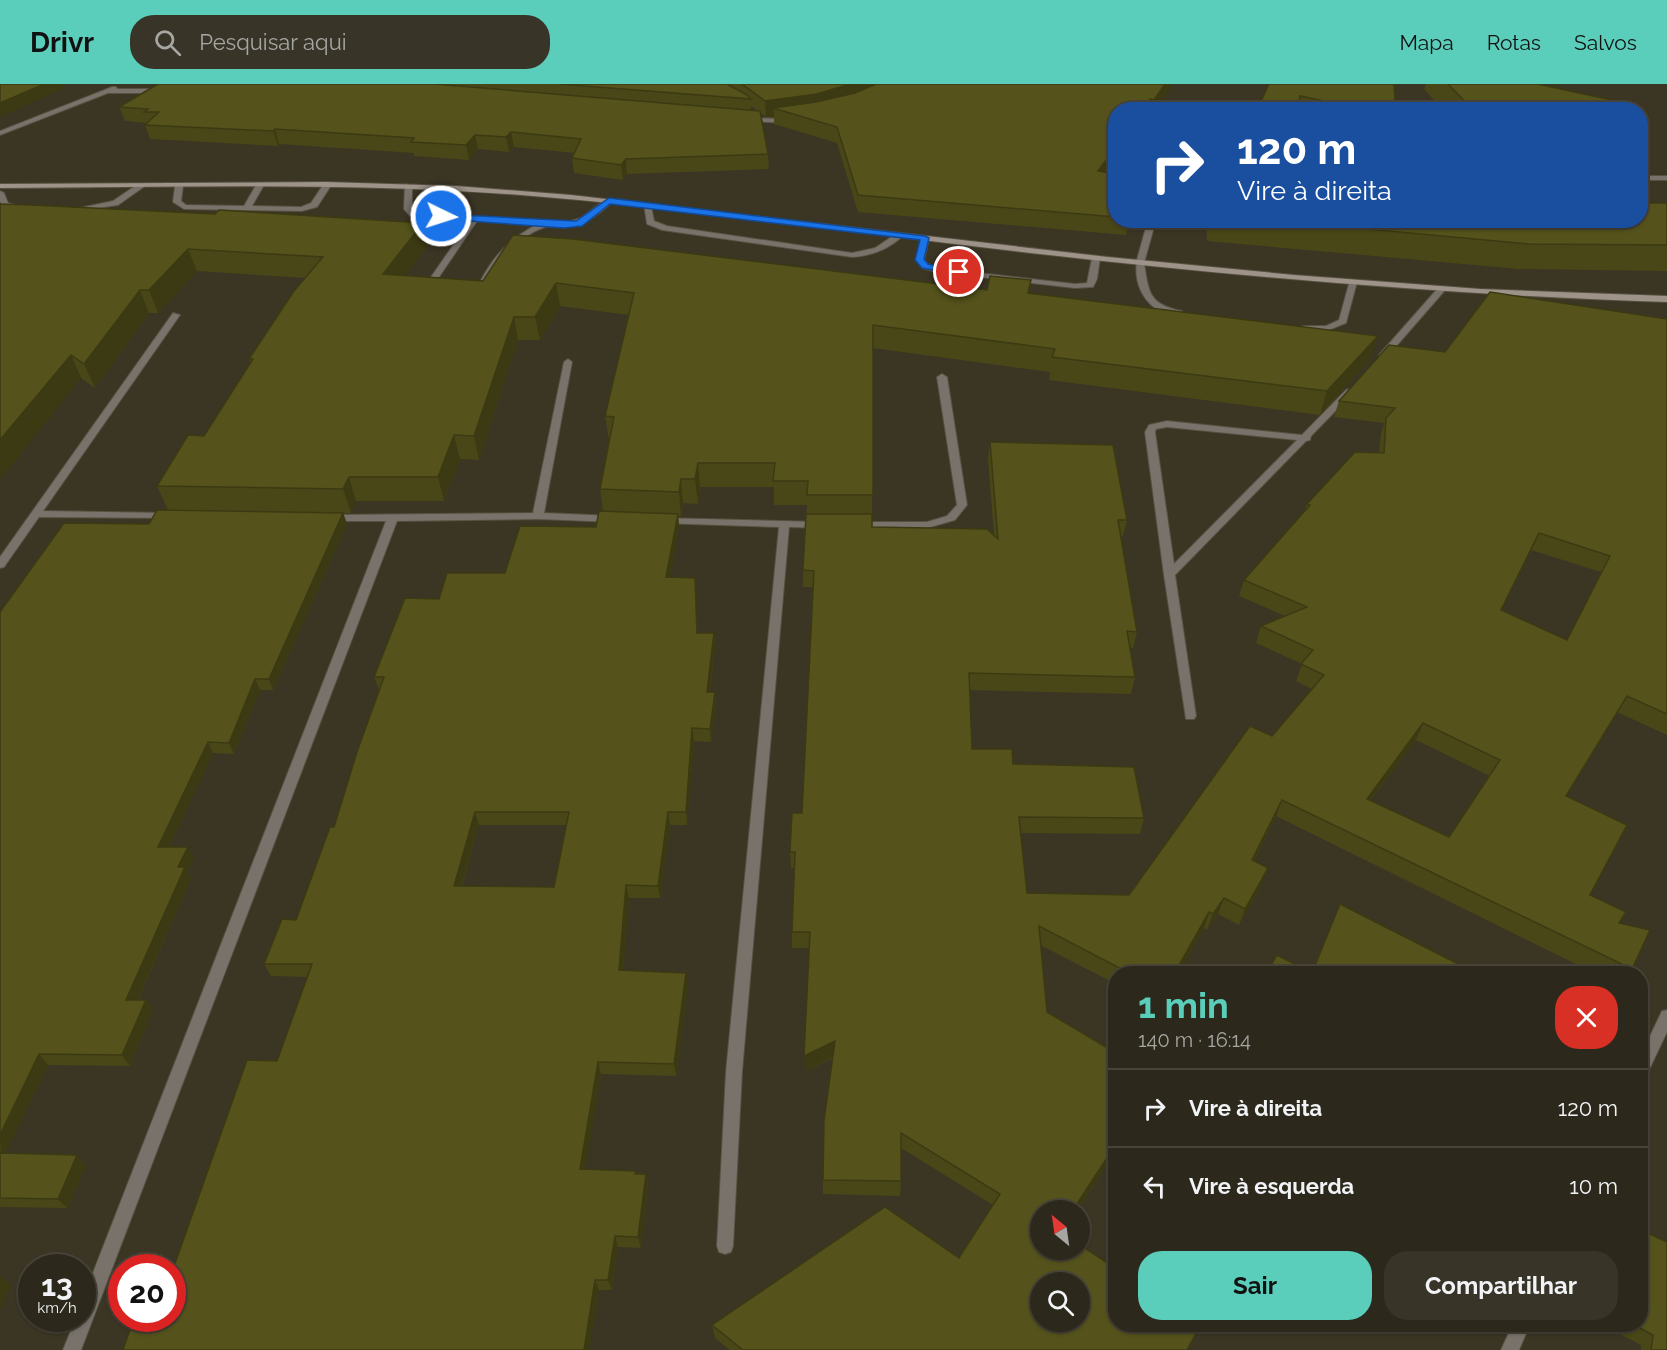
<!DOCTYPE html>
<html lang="pt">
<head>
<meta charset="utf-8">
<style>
	:root { --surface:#2c281b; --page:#383428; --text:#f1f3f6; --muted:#a6a6a3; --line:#48443a; --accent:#5bcebb }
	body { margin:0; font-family:Raleway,sans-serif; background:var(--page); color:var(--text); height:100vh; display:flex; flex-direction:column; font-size:22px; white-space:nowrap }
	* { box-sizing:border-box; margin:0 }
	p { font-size:20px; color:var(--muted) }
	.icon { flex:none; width:33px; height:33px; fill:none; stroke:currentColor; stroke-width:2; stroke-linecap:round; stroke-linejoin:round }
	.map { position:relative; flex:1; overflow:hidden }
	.drawer { position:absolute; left:1108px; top:882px; width:540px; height:366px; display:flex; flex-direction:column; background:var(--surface); border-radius:24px; box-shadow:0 2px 4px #0004,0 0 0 2px var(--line) }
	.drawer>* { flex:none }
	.guide { position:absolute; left:1108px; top:18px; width:540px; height:126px; border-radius:24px; box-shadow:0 2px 4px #0004,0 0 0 2px var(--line); background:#1a4fa0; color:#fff; overflow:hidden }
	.needle { width:39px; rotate:331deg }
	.buttons { position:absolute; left:1030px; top:1116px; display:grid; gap:12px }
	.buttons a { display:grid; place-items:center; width:60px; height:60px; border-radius:50%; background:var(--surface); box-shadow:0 2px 4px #0004,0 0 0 2px var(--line); font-size:30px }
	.speed { position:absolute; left:18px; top:1170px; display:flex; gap:12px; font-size:30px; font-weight:700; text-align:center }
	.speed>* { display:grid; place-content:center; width:78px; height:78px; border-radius:50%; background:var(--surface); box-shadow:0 2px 4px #0004,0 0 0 2px var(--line); line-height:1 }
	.speed small { font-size:15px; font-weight:400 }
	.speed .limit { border:9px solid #d22; background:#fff; color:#111 }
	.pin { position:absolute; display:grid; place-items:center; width:51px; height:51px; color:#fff; margin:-26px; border:3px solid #fff; border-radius:50%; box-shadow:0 2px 6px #0007 }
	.me { position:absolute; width:66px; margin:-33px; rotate:94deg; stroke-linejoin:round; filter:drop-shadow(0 0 4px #0008) }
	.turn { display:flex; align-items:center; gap:21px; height:126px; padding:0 30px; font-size:27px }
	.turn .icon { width:78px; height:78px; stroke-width:2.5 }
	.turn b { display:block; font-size:42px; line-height:51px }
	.round { display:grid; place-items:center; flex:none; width:63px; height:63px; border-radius:24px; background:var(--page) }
	.summary { display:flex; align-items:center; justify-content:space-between; height:102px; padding:0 30px }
	h1 { font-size:36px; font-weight:700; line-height:45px; color:var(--accent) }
	.button { display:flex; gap:12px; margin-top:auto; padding:12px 30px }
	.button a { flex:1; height:69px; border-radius:24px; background:var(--accent); color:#111; font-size:24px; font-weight:700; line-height:69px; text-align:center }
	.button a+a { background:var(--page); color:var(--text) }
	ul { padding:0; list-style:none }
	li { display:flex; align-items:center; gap:18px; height:78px; padding:0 30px; border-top:2px solid var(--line) }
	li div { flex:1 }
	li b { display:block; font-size:22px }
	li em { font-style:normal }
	header { display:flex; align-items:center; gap:36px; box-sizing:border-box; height:84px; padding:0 30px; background:var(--accent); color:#111 }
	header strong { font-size:28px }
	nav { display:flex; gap:33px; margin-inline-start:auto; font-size:21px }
	.search { width:420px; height:54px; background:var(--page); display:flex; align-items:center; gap:15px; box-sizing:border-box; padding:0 21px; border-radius:24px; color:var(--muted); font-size:22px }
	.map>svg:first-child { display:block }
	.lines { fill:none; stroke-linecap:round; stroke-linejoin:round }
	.lane-casing { stroke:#575141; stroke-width:2 }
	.street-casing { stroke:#575141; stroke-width:2 }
	.secondary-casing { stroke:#575141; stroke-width:2 }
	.lane { fill:#78726b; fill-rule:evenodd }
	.street { fill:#78726b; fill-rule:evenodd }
	.secondary { fill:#9d9389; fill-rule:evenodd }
	.wall { fill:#494717; fill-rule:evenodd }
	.shaded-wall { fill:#3c3a13 }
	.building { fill:#55531b; stroke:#3c3a13; stroke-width:1.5; fill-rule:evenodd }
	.route { fill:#1a73e8; stroke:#114b97; stroke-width:1.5 }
</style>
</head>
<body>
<header>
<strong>Drivr</strong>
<div class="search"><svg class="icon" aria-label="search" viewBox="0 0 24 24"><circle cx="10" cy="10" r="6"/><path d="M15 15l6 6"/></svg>Pesquisar aqui</div>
<nav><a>Mapa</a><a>Rotas</a><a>Salvos</a></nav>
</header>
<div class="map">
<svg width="1667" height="1266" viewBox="0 0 1667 1266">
	<rect width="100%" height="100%" fill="#3b3524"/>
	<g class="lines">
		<defs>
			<g id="lane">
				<path d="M325 98 332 100 317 123 302 127 184 125 173 118 175 102 179 100 183 102 181 117 186 121 244 122 256 101 260 99 264 101 252 122 301 123 311 119Z"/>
				<path d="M138 100 145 102 118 121 79 127 75 125 113 117Z"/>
				<path d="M405 100 412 102V124L415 128 424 129 564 139 581 134 606 115 613 117C600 130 583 143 564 143 557 143 551 141 545 143 517 153 502 174 488 198H485L481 196C495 170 510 155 536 141L477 137 439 193V198L447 201 443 203 432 201 431 193 470 137 410 132 404 125Z"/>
				<path d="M0 107 4 109 8 119 22 123V127L2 122 0 117Z"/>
				<path d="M644 120 651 122 654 137 667 142 852 169 875 164 897 149 904 151C889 165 872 172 852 173L662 146 647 140Z"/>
				<path d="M922 152 929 154 924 176 928 180 937 184 1075 200 1087 199 1092 174 1096 172 1100 174 1097 195 1093 203 1075 204 936 188 922 184 916 176Z"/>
				<path d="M1137 177 1144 179C1149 210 1149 220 1182 227V231C1152 234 1132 205 1137 177Z"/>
				<path d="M1350 196 1357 198 1346 239 1326 247 1303 246V242H1326L1339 236Z"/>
				<path d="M1439 203 1446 205 1385 275H1379V271Z"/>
				<path d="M1349 305 1354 308 1352 310 1311 352 1310 356 1306 357 1175 491 1196 632 1194 635H1186L1164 491 1145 348 1149 341 1167 337 1302 351 1346 306ZM1167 343 1297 356 1174 480 1155 348 1156 345Z"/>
			</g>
			<g id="street">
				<path d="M112 3H116L117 5H161L164 7 161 9H108L0 51V47Z"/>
				<path d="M747 34 790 35 793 37 790 39 745 37V35Z"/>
				<rect x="1641" y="92" width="26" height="4"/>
				<path d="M1148 136H1156L1144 179 1140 181 1136 179Z"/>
				<path d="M173 229 180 231 43 427 168 429 173 432 172 434 39 433 4 483 0 484V473Z"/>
				<path d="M568 275 572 278 544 429 615 432 620 435 615 438 538 435 397 437 81 1266H63L76 1234H82V1217L386 437H329L324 434 329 431 533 429 564 278Z"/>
				<path d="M942 290 947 293 967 421 955 436 927 444 853 443 852 441 853 439 857 438H927L947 432 957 421 937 293Z"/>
				<path d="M662 434 821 438 826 441 821 444 789 443 742 988 733 1162 731 1168 725 1170 719 1168 717 1162 726 988 779 443 658 439 657 437 658 435Z"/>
				<path d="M1667 926V948L1646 992 1641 994V971L1662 927Z"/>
				<path d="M1513 1240H1530L1519 1266H1501Z"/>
			</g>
			<path id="secondary" d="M326 98 456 102 571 111 1108 173 1294 191 1480 205 1667 212V218C1448 211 1231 192 1014 167 849 148 686 124 521 111 348 98 174 103 0 104V100Z"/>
		</defs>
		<use href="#lane" class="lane-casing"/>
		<use href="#street" class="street-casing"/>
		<use href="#secondary" class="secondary-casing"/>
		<use href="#lane" class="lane"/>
		<use href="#street" class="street"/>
		<use href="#secondary" class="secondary"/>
	</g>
	<g class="wall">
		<path d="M158 0H1172L1169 6 1156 26H1116V76L1107 89 1116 90V136H1129L1126 151 858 128 837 59 774 40V32L766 33 761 29 768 70 769 85 627 90 623 96 574 89 572 74 575 69 514 63 509 68 478 65 469 76 414 72V69L279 60 278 62 150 55 145 41 147 39 125 37 119 23ZM751 22 757 26H751Z"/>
		<path d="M1269 0 1392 26H1257Z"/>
		<path d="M1426 0H1537L1614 26H1443L1424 5Z"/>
		<path d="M1667 119V187L1519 185 1207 157 1206 136H1641Z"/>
		<path d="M0 120 428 161 405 191 483 197 987 206 1031 196 1029 209 1370 275 1320 331 1049 296 1050 288 873 264 872 443 994 452 988 374 990 358 1127 436 1123 452H1121L1137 548 1133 564H1130L1135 593 1131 610 970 606 972 665 1013 680 1144 734 1140 750 1020 749 1027 809 1129 811 1272 652 1312 605 1296 597 1302 580 1256 559 1261 542 1285 532 1239 512 1244 496 1304 428 1307 420 1379 368 1381 350 1384 339 1334 333 1339 317 1445 268 1667 235V651L1617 628 1566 712 1590 811 1619 839 1632 885 1629 890H1596L1276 732 1254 777 1262 800 1239 841 1218 830 1207 846 1204 844 1178 890H1116V900L1040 861 1047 928 1116 969V1081L1109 1077 1078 1126H1041V1166L1187 1266H730L715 1254 712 1241 959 1174 993 1121 901 1064V1097L900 1112 823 1110V1096L833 974 805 987 809 864H792V848L795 784H791L790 768 802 729 813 503H803V486L807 421H774V403H700L698 420 683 419 681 432H678L679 443 670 493 696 507 698 549H714L715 562 710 608H715L716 622 711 658 694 657 687 741H670L660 814H629L623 887 688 902 676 992 601 990 585 1085 646 1090 648 1101 641 1164 618 1163 612 1206H599L589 1266H123L172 1234 277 977 308 893 271 892 264 880 296 836 334 743 379 606 374 593 439 515 505 489 596 443 603 427 600 405 609 356 605 332 629 231 560 222 540 256H518L479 376 460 375 444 417H356L351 429H343L347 440 273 606H260L234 670 213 669 169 763 194 774 187 787 191 794 138 916H146L153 926 130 982 48 981 5 1069 86 1081 67 1124 0 1123V528L149 440 168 426 157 402 204 352 250 279 249 275 305 194 197 187 158 229H149L95 304 81 294ZM1531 466 1601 488 1567 556 1501 526ZM1416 656 1490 692 1449 753 1370 717ZM479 741H566L554 803 462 802Z"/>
		<path d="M1641 1146 1667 1266H1641V1261L1601 1240H1641Z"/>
	</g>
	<g class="shaded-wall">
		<path d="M44 0H65L63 5 0 33V19Z"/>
		<path d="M850 0H887L817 26 773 24 774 32 766 33 765 17Z"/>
		<path d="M1165 0H1172L1169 6 1156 26H1152L1154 16Z"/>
		<path d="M1150 15 1148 26H1143Z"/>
		<path d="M1395 16 1392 26H1375L1378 20Z"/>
		<path d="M275 45 279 60 278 62 273 47Z"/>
		<path d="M511 48 514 63 509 68 506 53Z"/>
		<path d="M475 51 478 65 469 76 466 61Z"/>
		<path d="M1116 63V76L1096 104 1098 87Z"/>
		<path d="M626 75 627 90 623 96 621 81Z"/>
		<path d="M423 139 428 161 389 212 383 190Z"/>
		<path d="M188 165 197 187 158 229 149 206Z"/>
		<path d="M556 199 560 222 540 256 535 233Z"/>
		<path d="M140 206 149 229 95 304 84 280Z"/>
		<path d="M514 233 518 256 479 376 474 352Z"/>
		<path d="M1378 252 1370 275 1320 331 1327 307Z"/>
		<path d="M71 271 81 294 0 396V356Z"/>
		<path d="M454 351 460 375 444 417 438 393Z"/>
		<path d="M698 379 700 403 698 420 695 395Z"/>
		<path d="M349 393 356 417 351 429 343 405Z"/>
		<path d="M681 395 683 419 681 432 679 408Z"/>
		<path d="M343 429 347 440 273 606 269 595Z"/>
		<path d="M678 430 679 443 668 506 666 493Z"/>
		<path d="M695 494 696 507 698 562 697 549Z"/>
		<path d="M714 549 715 562 708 621 707 608Z"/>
		<path d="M255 595 260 606 234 670 229 659Z"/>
		<path d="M715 608 716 622 711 658 710 645Z"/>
		<path d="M1423 639 1416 656 1359 731 1367 715Z"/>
		<path d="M692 644 694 657 687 741 686 728Z"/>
		<path d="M208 658 213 669 164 774 158 763Z"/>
		<path d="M1282 716 1276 732 1246 792 1252 776Z"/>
		<path d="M475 728 479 741 458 814 454 802Z"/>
		<path d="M668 728 670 741 660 814 658 802Z"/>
		<path d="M188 763 194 774 187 787 191 794 133 926 126 916 178 783Z"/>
		<path d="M1268 784 1262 800 1239 841 1245 825Z"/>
		<path d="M626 801 629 814 622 899 619 886Z"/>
		<path d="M1224 814 1218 830 1207 846 1213 830Z"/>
		<path d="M1209 828 1204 844 1178 890H1174Z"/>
		<path d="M686 889 688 902 676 992 674 980Z"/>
		<path d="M146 916 153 926 130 982 122 971Z"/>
		<path d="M835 957V972L805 987 804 972Z"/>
		<path d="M39 970 48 981 1 1079 0 1051Z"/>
		<path d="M598 978 601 990 584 1096 580 1085Z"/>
		<path d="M1114 1063 1109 1077 1078 1126H1073Z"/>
		<path d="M77 1071 86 1081 67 1124 58 1115Z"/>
		<path d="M646 1090 648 1101 641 1164 638 1153Z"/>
		<path d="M615 1152 618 1163 612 1206 608 1196Z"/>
		<path d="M1 1192 11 1201 0 1226V1194Z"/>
		<path d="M595 1196 599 1206 589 1266H584Z"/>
	</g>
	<g class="building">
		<path d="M0 0H44L0 19Z"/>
		<path d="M158 0H434L760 27 768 70 626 75 621 81 572 74 581 55 511 48 506 53 475 51 466 61 411 58 414 54 275 45 273 47 145 41 159 28H144L148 25 119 23Z"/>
		<path d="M559 0H727L747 11 751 15Z"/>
		<path d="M742 0H850L817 10 765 17Z"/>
		<path d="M876 0H1165L1154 16 1150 15 1143 26H1116V63L1098 87 1116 90V133L858 111 837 43 773 24 816 18 855 9Z"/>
		<path d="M1269 0H1394L1395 16 1378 20 1375 26H1367L1300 12 1297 26H1257Z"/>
		<path d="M1448 0H1537L1612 16 1614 26H1473Z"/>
		<path d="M1649 119H1667V161L1529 160 1269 136H1641V131Z"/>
		<path d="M0 120 31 121 215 130 219 126 423 139 383 190 483 197 513 151 573 155 987 206 990 192 1031 196 1028 209 1378 252 1327 307 1052 273 1055 265 873 241V411H807L808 397H773L775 379H698L695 395H681L679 408 600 405 614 333 605 332 634 209 556 199 535 233H514L474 352 454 351 438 393H349L343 405 157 402 188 351 204 352 253 275H249L294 207 323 173 188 165 149 206H140L84 280 71 271 0 356Z"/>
		<path d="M1490 208 1667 235V630L1627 612 1566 712 1627 741 1590 811 1626 828 1619 839 1650 846 1632 885 1282 716 1252 776 1268 784 1245 825 1224 814 1213 830 1209 828 1174 890H1131L1039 842 1047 928 1116 969V1064L1114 1063 1073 1126H1041V1166H1080V1161L1116 1185V1240H1198L1200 1242 1187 1266H743L712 1241 885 1123 959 1174 1000 1110 901 1049V1097L823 1096 824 1037 835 957 804 972 810 848H792L795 768H790L792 729H802L814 487 803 486 806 430H872V443L987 445 998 455 990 358 1113 361 1127 436H1118L1137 548 1127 547 1135 593 969 589 972 665H1012L1013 680 1134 683 1144 734 1019 733 1027 809 1129 811 1250 642 1272 652 1324 591 1301 580 1313 566 1261 542 1307 523 1244 496 1310 421 1307 420 1355 368 1384 369 1386 334 1395 324 1339 317 1389 261 1445 268ZM1539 449 1610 472 1567 556 1501 526ZM1423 639 1500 676 1449 753 1367 715ZM1041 1198H1080V1238H1041Z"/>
		<path d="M157 426 343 429 269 595H255L229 659 208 658 158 763H188L178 783H185L126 916H146L122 971 39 970 0 1051V528L64 439 149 440Z"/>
		<path d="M599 427 678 430 666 493 695 494 697 549H714L707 608H715L710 645 692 644 686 728H668L658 802 626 801 619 886 686 889 674 980 598 978 580 1085 636 1087 635 1090H646L638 1153 615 1152 608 1196H595L584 1266H123L134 1234H172V1188L247 976 277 977 312 880H264L282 835 296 836 330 743H334L357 668 384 593H374L405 514 439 515 447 489H505L520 442 596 443ZM475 728H569L554 803 454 802Z"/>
		<path d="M1340 820 1478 890H1266L1277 871 1312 889Z"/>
		<path d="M0 1069 77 1071 58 1115 0 1114Z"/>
		<path d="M1641 1146 1667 1158V1266H1651L1653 1251 1632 1240H1641Z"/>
	</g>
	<path class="route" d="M609 114 925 152 929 154 924 175 928 180 964 188 959 191 922 184 915 176 920 156 610 120 582 142 564 144 441 135 437 132 441 130 576 137Z"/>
</svg>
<div class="buttons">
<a><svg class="needle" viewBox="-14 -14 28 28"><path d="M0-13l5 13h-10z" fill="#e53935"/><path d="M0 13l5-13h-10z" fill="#a6a6a3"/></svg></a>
<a><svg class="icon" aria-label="search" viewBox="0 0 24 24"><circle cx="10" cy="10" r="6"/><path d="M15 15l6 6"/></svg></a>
</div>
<div class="speed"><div>13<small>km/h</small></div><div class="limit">20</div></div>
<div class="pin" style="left:959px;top:188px;background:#d93025"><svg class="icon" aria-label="arrive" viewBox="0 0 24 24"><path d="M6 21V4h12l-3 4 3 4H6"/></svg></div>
<svg class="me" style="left:441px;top:132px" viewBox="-20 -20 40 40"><circle r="17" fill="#1a73e8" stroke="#fff" stroke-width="3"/><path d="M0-11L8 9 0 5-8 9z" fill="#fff"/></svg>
<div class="guide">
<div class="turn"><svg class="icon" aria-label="right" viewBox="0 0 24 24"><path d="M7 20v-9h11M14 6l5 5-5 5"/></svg><div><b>120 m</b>Vire à direita</div></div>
</div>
<section class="drawer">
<div class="summary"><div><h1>1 min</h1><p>140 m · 16:14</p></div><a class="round" style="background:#d93025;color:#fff"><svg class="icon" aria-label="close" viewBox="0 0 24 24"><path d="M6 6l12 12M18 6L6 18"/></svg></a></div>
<ul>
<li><svg class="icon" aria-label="right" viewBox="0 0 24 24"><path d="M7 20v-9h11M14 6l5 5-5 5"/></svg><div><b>Vire à direita</b></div><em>120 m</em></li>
<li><svg class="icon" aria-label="left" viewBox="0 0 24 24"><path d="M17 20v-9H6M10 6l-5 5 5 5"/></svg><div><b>Vire à esquerda</b></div><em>10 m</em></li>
</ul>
<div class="button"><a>Sair</a><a>Compartilhar</a></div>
</section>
</div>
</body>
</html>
